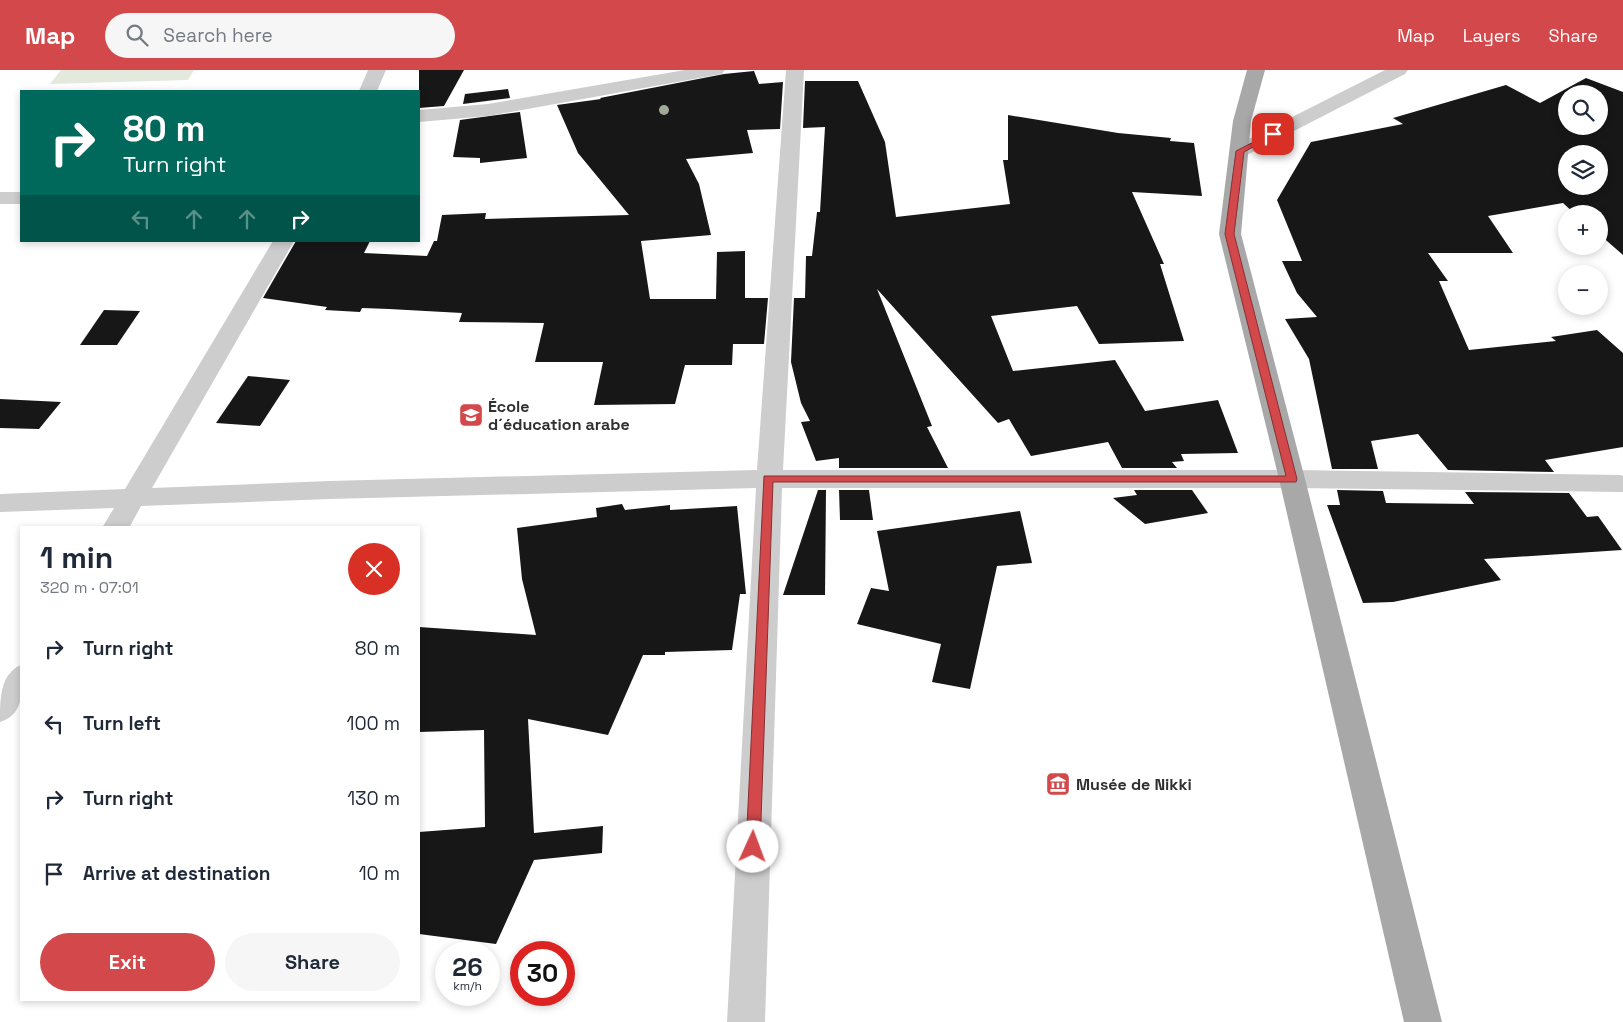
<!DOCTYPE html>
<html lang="en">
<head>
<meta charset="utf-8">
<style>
	:root { --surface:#fff; --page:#f6f6f7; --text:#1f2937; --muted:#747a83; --accent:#d2484b }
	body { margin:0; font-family:"Space Grotesk",sans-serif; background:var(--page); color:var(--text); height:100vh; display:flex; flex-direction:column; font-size:19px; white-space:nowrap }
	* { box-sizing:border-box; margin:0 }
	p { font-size:16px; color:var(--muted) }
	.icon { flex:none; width:28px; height:28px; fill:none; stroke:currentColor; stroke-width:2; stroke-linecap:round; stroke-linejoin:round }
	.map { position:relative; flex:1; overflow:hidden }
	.sheet { position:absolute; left:20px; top:456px; width:400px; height:475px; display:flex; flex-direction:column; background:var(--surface); border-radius:0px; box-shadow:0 2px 8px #0003 }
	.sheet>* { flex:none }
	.guide { position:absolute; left:20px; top:20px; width:400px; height:152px; border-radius:0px; box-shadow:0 2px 8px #0003; background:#00695c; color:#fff; overflow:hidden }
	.tools { position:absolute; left:1558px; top:15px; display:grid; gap:10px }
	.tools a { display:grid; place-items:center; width:50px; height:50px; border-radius:50%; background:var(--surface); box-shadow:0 2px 8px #0003; font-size:25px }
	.speed { position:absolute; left:435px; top:871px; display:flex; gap:10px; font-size:25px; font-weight:700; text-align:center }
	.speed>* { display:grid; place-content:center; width:65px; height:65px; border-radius:50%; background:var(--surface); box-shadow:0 2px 8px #0003; line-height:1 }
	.speed small { font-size:12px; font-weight:400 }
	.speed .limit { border:8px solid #d22; background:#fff; color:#111 }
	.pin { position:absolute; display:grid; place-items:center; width:42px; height:42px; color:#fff; margin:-21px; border-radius:10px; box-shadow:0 2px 8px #0006 }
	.me { position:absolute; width:55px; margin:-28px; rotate:2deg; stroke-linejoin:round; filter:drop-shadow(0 0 4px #0008) }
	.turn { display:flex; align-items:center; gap:18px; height:105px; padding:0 20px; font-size:22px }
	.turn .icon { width:65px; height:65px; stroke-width:2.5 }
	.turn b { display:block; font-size:35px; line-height:42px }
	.lanes { display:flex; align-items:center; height:48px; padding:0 20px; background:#0003; justify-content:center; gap:25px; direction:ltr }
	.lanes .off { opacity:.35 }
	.round { display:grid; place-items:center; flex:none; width:52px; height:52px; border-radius:26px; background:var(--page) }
	.headline { display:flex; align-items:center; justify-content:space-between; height:85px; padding:0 20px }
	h1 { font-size:30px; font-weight:600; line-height:38px }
	.primary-button { display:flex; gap:10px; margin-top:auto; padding:10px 20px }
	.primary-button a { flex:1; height:58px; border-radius:30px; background:var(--accent); color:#fff; font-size:20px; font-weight:600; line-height:58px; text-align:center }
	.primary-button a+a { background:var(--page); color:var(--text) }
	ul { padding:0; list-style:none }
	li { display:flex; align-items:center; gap:15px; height:75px; padding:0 20px }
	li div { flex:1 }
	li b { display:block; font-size:19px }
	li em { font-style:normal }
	header { display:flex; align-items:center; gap:30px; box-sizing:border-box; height:70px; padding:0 25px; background:var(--accent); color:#fff }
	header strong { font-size:24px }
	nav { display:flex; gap:28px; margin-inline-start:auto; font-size:18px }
	.search { width:350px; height:45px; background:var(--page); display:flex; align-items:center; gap:12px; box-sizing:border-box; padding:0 18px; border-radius:28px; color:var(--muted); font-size:19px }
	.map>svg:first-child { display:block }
	.green { fill:#e3e9dd }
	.building { fill:#171717; fill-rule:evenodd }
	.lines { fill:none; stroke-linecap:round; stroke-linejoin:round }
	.minor { fill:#cdcdcd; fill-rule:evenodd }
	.major { fill:#a8a8a8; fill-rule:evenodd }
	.tree { fill:#a0ab97 }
	.route { fill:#d2484b; stroke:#882f31 }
	.labels { text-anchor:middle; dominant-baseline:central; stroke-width:5; stroke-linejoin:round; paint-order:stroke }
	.poi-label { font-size:16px; font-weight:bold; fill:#303030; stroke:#fff; text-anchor:start }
</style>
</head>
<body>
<header>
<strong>Map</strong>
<div class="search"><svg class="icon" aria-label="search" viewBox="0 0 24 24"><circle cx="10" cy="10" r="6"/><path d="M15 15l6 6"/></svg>Search here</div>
<nav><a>Map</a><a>Layers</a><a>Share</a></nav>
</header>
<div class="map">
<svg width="1623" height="952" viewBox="0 0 1623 952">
	<rect width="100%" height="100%" fill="#fff"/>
	<path class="green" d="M61 0H194L188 10 50 14Z"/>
	<g class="building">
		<path d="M419 0H464L444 36 419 38Z"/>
		<path d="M754 1 759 14 783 12 780 59 747 60 753 83 686 89 699 114 711 165 641 171 650 229H716L717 182 745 181V228H768L764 274H733L732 295H685L675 334 594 335 603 292H535L544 253 459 252 462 243 389 239 362 238 360 242 325 240 327 237 263 228 296 171H370L364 183 427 186 434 171H437L442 145 486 143 485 149 629 145 578 83 557 35 601 29 600 28 724 4Z"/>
		<path d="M1586 8 1623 22V185L1599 164V144H1575L1563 133 1488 146 1513 183H1428L1448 211H1439L1469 280 1556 271 1551 267 1597 260 1623 283V377L1545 390 1554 402 1448 400 1418 364 1371 371 1378 399H1332L1309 289 1285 249 1317 247 1297 223 1282 191H1302L1277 130 1311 72 1403 54 1393 48 1506 15 1540 33ZM1566 24H1599V56H1566ZM1566 84H1599V116H1566Z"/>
		<path d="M805 11H858L885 72 896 147 1010 134 1003 90H1008V45L1118 63 1171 68 1170 71 1194 73 1202 126 1132 122 1164 194H1160L1184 271 1099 274 1077 236 991 246 1013 301 1115 290 1145 341 1218 330 1238 383 1181 384 1184 391 1172 392 1177 398H1122L1108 372 1031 386 1009 349 998 353 877 219 932 356 927 357 948 398H839V388L816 391 801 352 810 351 801 333 791 292 794 228H805L806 186H812L817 142H820L825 57 803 58Z"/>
		<path d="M508 19 510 28 463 34 465 24Z"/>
		<path d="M520 42 527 88 480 93V88L453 87 460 50Z"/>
		<path d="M104 240 140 241 117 275H80Z"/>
		<path d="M248 306 290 310 260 356 216 353Z"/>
		<path d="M0 329 61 332 39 359 0 358Z"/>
		<path d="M818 420H826L825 525H783Z"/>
		<path d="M839 420H869L873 450H840Z"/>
		<path d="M1134 420H1192L1208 443 1145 454 1113 428 1137 425Z"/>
		<path d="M1337 420 1383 421 1386 433 1474 434 1465 422 1569 423 1587 447 1598 446 1622 480 1484 489 1501 510 1393 532 1363 533 1327 435H1340Z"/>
		<path d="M622 434 625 440 670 435V440L737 436 746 524H740L732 580 665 582V585H643L608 665 528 649 534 763 603 756 602 783 534 790 496 874 419 864V762L485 757 484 660 419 662V557L536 565 522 509 517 458 597 447 596 438Z"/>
		<path d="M1020 441 1032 493 997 496 970 619 932 612 941 574 857 554 871 518 889 521 877 461Z"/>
	</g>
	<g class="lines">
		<g class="minor">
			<path d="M368 0H386L377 21H359Z"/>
			<path d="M685 0H725L722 4 716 5 488 46 419 52V40L488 34Z"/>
			<path d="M786 0H804L783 400H1292L1620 405 1623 406V422L1292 418H782L765 952H727L756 418 330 429 141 436 129 458H102L114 438 0 442V424L125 419 273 171H294L152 418 330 411 757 400Z"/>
			<path d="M1385 0H1408L1405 4 1247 85H1233L1230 81 1233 77Z"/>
			<rect x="0" y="122" width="21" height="12"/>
			<path d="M21 595C22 618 26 644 0 652 0 629 0 604 21 595Z"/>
		</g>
		<path class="major" d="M1247 0H1265L1251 51 1241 164 1305 409 1442 952H1404L1279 409 1219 164 1233 51Z"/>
	</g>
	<circle class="tree" cx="664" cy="40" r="5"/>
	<path class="route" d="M1271 63 1277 64 1244 82 1234 164 1297 409 1296 412H773L760 777 758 782 753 783 748 782 746 777 764 406H1286L1225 164 1236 81Z"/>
	<defs>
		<symbol id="school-square" viewBox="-11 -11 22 22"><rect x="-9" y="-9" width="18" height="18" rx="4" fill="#d2484b" stroke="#fff"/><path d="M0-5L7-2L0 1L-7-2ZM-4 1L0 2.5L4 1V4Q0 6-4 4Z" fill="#fff"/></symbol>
		<symbol id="museum-square" viewBox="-11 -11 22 22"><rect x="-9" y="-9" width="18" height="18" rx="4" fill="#d2484b" stroke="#fff"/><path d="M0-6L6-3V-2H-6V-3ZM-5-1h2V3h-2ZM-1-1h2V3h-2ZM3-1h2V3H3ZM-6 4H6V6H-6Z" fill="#fff"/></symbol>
	</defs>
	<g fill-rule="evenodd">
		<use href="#school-square" x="457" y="331" width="28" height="28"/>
		<use href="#museum-square" x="1044" y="700" width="28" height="28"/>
	</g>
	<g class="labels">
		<g class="poi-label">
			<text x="488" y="336">École<tspan x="488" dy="18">d´éducation arabe</tspan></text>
			<text x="1076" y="714">Musée de Nikki</text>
		</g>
	</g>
</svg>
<div class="tools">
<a><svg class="icon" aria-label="search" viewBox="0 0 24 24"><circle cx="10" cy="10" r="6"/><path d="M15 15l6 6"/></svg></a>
<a><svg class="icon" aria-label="layers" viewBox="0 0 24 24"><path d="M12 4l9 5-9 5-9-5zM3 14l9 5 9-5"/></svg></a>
<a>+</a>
<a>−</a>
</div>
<div class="speed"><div>26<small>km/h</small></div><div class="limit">30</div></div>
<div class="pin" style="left:1273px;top:64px;background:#d93025"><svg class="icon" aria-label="arrive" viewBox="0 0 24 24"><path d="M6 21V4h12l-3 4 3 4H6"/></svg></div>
<svg class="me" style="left:753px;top:777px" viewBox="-20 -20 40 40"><circle r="19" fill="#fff"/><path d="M0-13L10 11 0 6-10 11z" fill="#d2484b"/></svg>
<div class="guide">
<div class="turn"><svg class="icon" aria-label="right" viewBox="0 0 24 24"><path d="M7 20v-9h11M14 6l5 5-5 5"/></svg><div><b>80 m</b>Turn right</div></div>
<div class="lanes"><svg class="icon off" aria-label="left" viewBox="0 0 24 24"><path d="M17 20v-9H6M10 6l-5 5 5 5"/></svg><svg class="icon off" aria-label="ahead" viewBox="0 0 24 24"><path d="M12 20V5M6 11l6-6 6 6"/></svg><svg class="icon off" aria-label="ahead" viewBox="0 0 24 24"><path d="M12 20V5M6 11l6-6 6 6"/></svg><svg class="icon" aria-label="right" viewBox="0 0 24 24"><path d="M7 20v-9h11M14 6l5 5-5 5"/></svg></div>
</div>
<section class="sheet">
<div class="headline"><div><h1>1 min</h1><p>320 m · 07:01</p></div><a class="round" style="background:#d93025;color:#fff"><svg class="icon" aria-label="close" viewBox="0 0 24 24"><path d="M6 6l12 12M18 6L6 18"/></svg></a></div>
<ul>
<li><svg class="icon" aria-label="right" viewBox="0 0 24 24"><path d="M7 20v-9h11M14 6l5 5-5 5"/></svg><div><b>Turn right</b></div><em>80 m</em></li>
<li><svg class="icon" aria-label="left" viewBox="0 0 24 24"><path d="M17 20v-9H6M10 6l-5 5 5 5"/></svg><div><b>Turn left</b></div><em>100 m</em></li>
<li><svg class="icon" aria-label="right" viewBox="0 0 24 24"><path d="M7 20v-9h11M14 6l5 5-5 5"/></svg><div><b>Turn right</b></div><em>130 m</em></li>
<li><svg class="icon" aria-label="arrive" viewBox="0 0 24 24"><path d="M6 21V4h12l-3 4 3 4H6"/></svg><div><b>Arrive at destination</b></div><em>10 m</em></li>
</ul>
<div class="primary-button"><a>Exit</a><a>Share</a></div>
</section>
</div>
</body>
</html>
